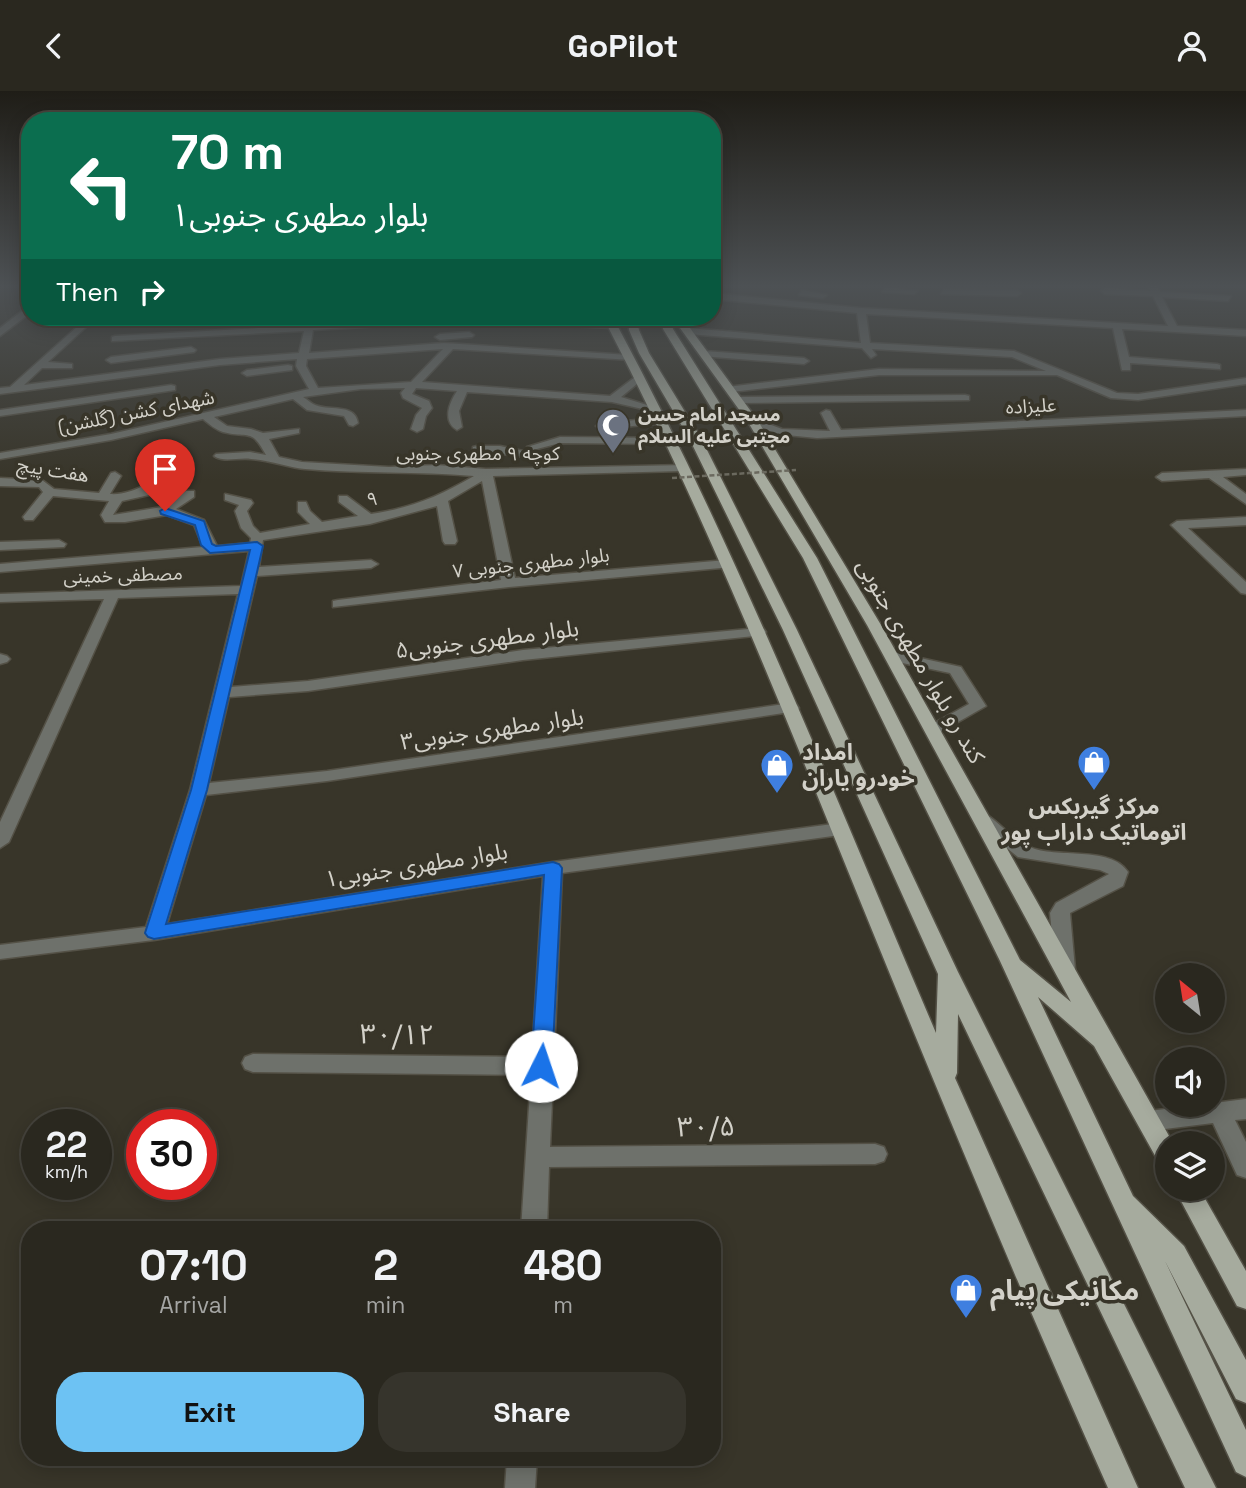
<!DOCTYPE html>
<html lang="en">
<head>
<meta charset="utf-8">
<style>
	:root { --surface:#2a281f; --page:#36342c; --text:#f1f3f6; --muted:#a5a6a4; --line:#46443d; --accent:#6dc2f3 }
	body { margin:0; font-family:"Space Grotesk","Noto Sans Arabic",sans-serif; background:var(--page); color:var(--text); height:100vh; display:flex; flex-direction:column; font-size:26px; white-space:nowrap }
	* { box-sizing:border-box; margin:0 }
	p { font-size:23px; color:var(--muted) }
	.icon { flex:none; width:38px; height:38px; fill:none; stroke:currentColor; stroke-width:2; stroke-linecap:round; stroke-linejoin:round }
	.map { position:relative; flex:1; overflow:hidden }
	.details { position:absolute; left:21px; top:1130px; width:700px; height:245px; display:flex; flex-direction:column; background:var(--surface); border-radius:28px; box-shadow:0 4px 18px #0003,0 0 0 2px var(--line) }
	.details>* { flex:none }
	.top-card { position:absolute; left:21px; top:21px; width:700px; height:214px; border-radius:28px; box-shadow:0 4px 18px #0003,0 0 0 2px var(--line); background:#0b6e4f; color:#fff; overflow:hidden }
	.needle { width:46px; rotate:330deg }
	.tools { position:absolute; left:1155px; top:872px; display:grid; gap:14px }
	.tools a { display:grid; place-items:center; width:70px; height:70px; border-radius:50%; background:var(--surface); box-shadow:0 4px 18px #0003,0 0 0 2px var(--line); font-size:35px }
	.speed { position:absolute; left:21px; top:1018px; display:flex; gap:14px; font-size:35px; font-weight:700; text-align:center }
	.speed>* { display:grid; place-content:center; width:91px; height:91px; border-radius:50%; background:var(--surface); box-shadow:0 4px 18px #0003,0 0 0 2px var(--line); line-height:1 }
	.speed small { font-size:18px; font-weight:400 }
	.speed .limit { border:10px solid #d22; background:#fff; color:#111 }
	.pin { position:absolute; display:grid; place-items:center; width:60px; height:60px; color:#fff; margin:-72px -30px; border-radius:50% 50% 50% 0; rotate:-45deg; box-shadow:0 0 7px #0007 }
	.pin .icon { rotate:45deg }
	.me { position:absolute; width:77px; margin:-38px; rotate:4deg; stroke-linejoin:round; filter:drop-shadow(0 0 5px #0008) }
	.turn { display:flex; align-items:center; gap:24px; height:147px; padding:0 35px; font-size:32px }
	.turn .icon { width:91px; height:91px; stroke-width:2.5 }
	.turn b { display:block; font-size:49px; line-height:60px }
	.then { display:flex; align-items:center; height:66px; padding:0 35px; background:#0003; gap:14px; font-size:26px }
	.eta { display:flex; justify-content:space-evenly; align-items:center; height:119px; text-align:center }
	.eta b { font-size:42px; font-weight:700; line-height:49px }
	.primary-button { display:flex; gap:14px; margin-top:auto; padding:14px 35px }
	.primary-button a { flex:1; height:80px; border-radius:28px; background:var(--accent); color:#111; font-size:28px; font-weight:700; line-height:80px; text-align:center }
	.primary-button a+a { background:var(--page); color:var(--text) }
	header { display:flex; justify-content:space-between; align-items:center; height:91px; padding:0 35px; background:var(--surface); font-size:32px; font-weight:700 }
	.map>svg:first-child { display:block }
	.lines { fill:none; stroke-linecap:round; stroke-linejoin:round }
	.minor-casing { stroke:#545146; stroke-width:3 }
	.major-casing { stroke:#545146; stroke-width:3 }
	.minor { fill:#6e716b; fill-rule:evenodd }
	.major { fill:#a6ab9e; fill-rule:evenodd }
	.path-bridge { stroke:#6c6a5f; stroke-width:2.5; stroke-dasharray:5 2.5; stroke-linecap:butt }
	.route { fill:#1a73e8; stroke:#114b97; stroke-width:2 }
	.labels { text-anchor:middle; dominant-baseline:central; stroke-width:7; stroke-linejoin:round; paint-order:stroke }
	.far-street-label { font-size:19px; fill:#d3d1c9; stroke:#383529 }
	.far-poi-label { font-size:19px; font-weight:bold; fill:#d3d1c9; stroke:#383529; text-anchor:start }
	.street-label { font-size:23px; fill:#d3d1c9; stroke:#383529 }
	.poi-label { font-size:23px; font-weight:bold; fill:#d3d1c9; stroke:#383529; text-anchor:start }
	.near-street-label { font-size:28px; fill:#d3d1c9; stroke:#383529 }
	.near-poi-label { font-size:28px; font-weight:bold; fill:#d3d1c9; stroke:#383529; text-anchor:start }
</style>
</head>
<body>
<header><svg class="icon" aria-label="back" viewBox="0 0 24 24"><path d="M15 5l-7 7 7 7"/></svg>GoPilot<svg class="icon" aria-label="person" viewBox="0 0 24 24"><circle cx="12" cy="8" r="4"/><path d="M4 21q1-7 8-7t8 7"/></svg></header>
<div class="map">
<svg width="1246" height="1397" viewBox="0 0 1246 1397">
	<rect width="100%" height="100%" fill="#383529"/>
	<g class="lines">
		<defs>
			<g id="minor">
				<path d="M1148 194H1156L1160 201 1231 205 1228 210 1162 206 1177 235 1246 239V245L1122 238 1129 266 1217 273 1220 274V278L1130 272V279H1122L1113 237 866 223 870 252 1014 260 1117 302 1138 303 1246 287V293L1138 309 1111 307 1057 284H879L731 301 726 298 727 296 879 278 1046 280 1012 266 872 258 876 264 871 267 862 257 688 243 683 240 688 237 861 252 857 222 712 208V202L861 217 1168 235 1153 205 1105 203 1101 200 1105 197 1151 200Z"/>
				<path d="M885 196 918 200 914 203 882 201Z"/>
				<path d="M944 198 1017 199 1021 202 1017 205 941 203Z"/>
				<path d="M802 199 827 204 823 207 799 204Z"/>
				<path d="M30 214V222L0 245V237Z"/>
				<path d="M88 226H97L48 271 72 273V277H42L24 294 220 268 299 262 304 240 112 250V246L115 245 457 226 615 232V236L612 237 505 232 501 228 313 239 309 262 444 252 629 264 632 265V269L453 258 422 291 610 305 639 283 643 284V288L621 306 660 318V322L612 311 467 301 459 320 462 336 457 339C442 330 449 312 457 300L416 297 412 303 429 310 432 317 426 325 423 338 417 341 411 338 416 324 422 317 403 307 401 302 405 297 361 298 303 306C307 308 309 311 313 313 327 321 355 311 358 332L353 335 349 334 344 325 307 319 293 308 214 326 227 335 251 338 263 342 299 338V342L269 348 279 366 302 371 389 376 437 374 486 378 686 374 688 376 682 380 493 385 515 487 727 469 734 473 732 476 509 496 333 516V510L338 509 501 489 482 390 448 410 457 450 455 453H445L443 450 437 415 370 433 263 449 259 476 371 469 378 473 371 477 257 485 231 596 308 590 523 559 759 537 764 538 766 541 764 544 523 569 308 600 229 606 209 692 327 680 791 612 797 614 799 617 797 620 327 690 206 704 167 833 553 771 840 732 846 734 849 738 846 742 840 744 562 782 550 1056 875 1053 884 1056 887 1063 884 1070 875 1073 549 1076 547 1139H521L531 984 253 981 245 978 242 972 245 966 253 963 532 966 543 785 154 849 0 868V854L146 836 190 699 238 503 118 507 9 751 0 757V731L104 508 0 511V503L241 495 249 460 0 481V473L203 456 194 434 167 424 125 431H105L101 424 109 410 53 405 33 429H25L23 426 43 401 39 396 0 395V387L42 389 54 398 99 402 111 382 115 381 121 385 110 403C133 405 152 387 165 388V394L149 404 122 410 113 424 162 416 186 400H194V406L176 418 204 429 217 455 250 452 251 447 241 437 235 420 239 414 225 409V403L251 409 253 412 247 420 253 435 260 442 310 433 298 421V411H306L310 420 322 431 358 425 339 411V405H347L371 423C411 417 438 406 474 385 417 380 361 383 305 378 287 376 269 369 251 368 239 366 224 372 214 365L216 363 250 361 266 364C251 336 249 348 223 341 216 339 209 333 203 328L111 349 0 368V362L111 343 309 298 296 275 297 268 220 274 0 303V297L10 296ZM443 258 411 291 318 297 306 275 307 268Z"/>
				<path d="M469 241 474 244 472 246 440 249 435 246 440 243Z"/>
				<path d="M191 256 196 259 194 261 111 272 106 269 111 266Z"/>
				<path d="M704 260 804 267 809 270 804 273 701 265V261Z"/>
				<path d="M288 274 292 275V279L247 285 242 282 247 279Z"/>
				<path d="M171 294 175 295V299L0 325V319Z"/>
				<path d="M965 304 969 305V309L738 312 733 309 738 306Z"/>
				<path d="M1246 319V325L817 347 776 343 748 330 753 327 782 338 830 340 821 322 826 319 830 320 841 339Z"/>
				<path d="M661 327 665 328V332L601 338 596 335 601 332Z"/>
				<path d="M560 346 671 347 677 350 671 353 560 352 533 359 527 356Z"/>
				<path d="M477 355H500L542 364 536 367 473 360V356Z"/>
				<path d="M1246 378V384L1223 386 1246 403V413L1209 387 1162 390 1156 386 1162 382Z"/>
				<path d="M1246 426V434L1188 437 1246 491V503L1241 502 1171 434 1177 430Z"/>
				<path d="M59 449 66 453 64 456 0 459V451Z"/>
				<path d="M893 561 961 576 986 615 939 642H927L925 639 927 636 969 613 950 582 888 569 885 566Z"/>
				<path d="M0 563 7 565 10 568 7 571 0 573Z"/>
				<path d="M984 724 990 726C1002 735 1016 750 1030 756 1055 768 1111 754 1128 781L1123 795 1070 822 1075 878 1072 883 1065 886 1058 883 1055 878 1050 822 1056 812 1109 783 1100 779 1018 766 978 734 975 730 978 726Z"/>
				<path d="M1246 1008V1028L1235 1029 1246 1051V1087L1237 1084 1213 1032 1149 1040 1141 1037 1137 1030 1141 1023 1149 1020Z"/>
				<path d="M507 1367H537L535 1397H505Z"/>
			</g>
			<g id="major">
				<path d="M609 226H617V234C739 462 834 704 936 942L938 883 783 539 689 347 639 262 629 239 628 226H636L639 239 649 262 701 347 797 539 958 881 1216 1397H1185L958 923 957 982 955 987 1138 1397H1108C1022 1205 942 1011 863 817 783 620 705 423 607 234Z"/>
				<path d="M662 226H670L673 238 817 467 1020 869 1071 911 867 534 748 331 680 237 679 226H687L690 237 758 330 881 534 1173 1052H1167V1073L1158 1070 1094 955 1038 906 1133 1105 1184 1155 1246 1269V1312L1236 1308 1165 1170 1246 1339V1386L1236 1381 1000 870 803 467 663 238Z"/>
				<path d="M1174 1097H1199L1246 1180V1218L1237 1215Z"/>
			</g>
		</defs>
		<use href="#minor" class="minor-casing"/>
		<use href="#major" class="major-casing"/>
		<use href="#minor" class="minor"/>
		<use href="#major" class="major"/>
		<path class="path-bridge" d="M672 387 796 379"/>
	</g>
	<linearGradient id="sky" x2="0" y2="1"><stop stop-color="#1f1d17"/><stop offset="0.5" stop-color="#4d5154"/><stop offset="1" stop-color="#4d5154" stop-opacity="0"/></linearGradient>
	<rect width="1246" height="390" fill="url(#sky)"/>
	<path class="route" d="M165 417 204 430 212 453 216 455 257 451 263 455 207 699 166 833 553 771 559 773 562 777 552 975 549 980 541 983 534 980 531 975 544 784 154 848 148 846 145 842 191 699 250 459 210 462 201 454 195 434 161 423 160 420Z"/>
	<defs>
		<symbol id="mosque-pin" viewBox="-11 -11 22 30"><path d="M0 17L-7.5 6A9.5 9.5 0 1 1 7.5 6Z" fill="#6b7280" stroke="#383529"/><path d="M3.5-4.9A6 6 0 1 0 3.5 4.9A5 5 0 1 1 3.5-4.9Z" fill="#fff"/></symbol>
		<symbol id="shop-pin" viewBox="-11 -11 22 30"><path d="M0 17L-7.5 6A9.5 9.5 0 1 1 7.5 6Z" fill="#3f7fe0" stroke="#383529"/><path d="M-5-2.5h2.3a2.7 3.5 0 0 1 5.4 0H5L5.5 6h-11ZM-1.5-2.5h3a1.5 2.3 0 0 0-3 0Z" fill="#fff"/></symbol>
	</defs>
	<g fill-rule="evenodd">
		<use href="#mosque-pin" x="594" y="315" width="38" height="52"/>
		<use href="#shop-pin" x="1075" y="652" width="38" height="52"/>
		<use href="#shop-pin" x="758" y="655" width="38" height="52"/>
		<use href="#shop-pin" x="947" y="1180" width="38" height="52"/>
	</g>
	<g class="labels">
		<g class="far-street-label">
			<text transform="translate(1031 315) rotate(-3)">علیزاده</text>
			<text transform="translate(136 321) rotate(-11)">شهدای کشن (گلشن)</text>
			<text x="478" y="362">کوچه ۹ مطهری جنوبی</text>
			<text transform="translate(53 379) rotate(9)">هفت پیچ</text>
			<text transform="translate(372 408) rotate(-11)">۹</text>
			<text transform="translate(531 472) rotate(-6)">۷ بلوار مطهری جنوبی</text>
			<text transform="translate(123 484) rotate(-2)">مصطفی خمینی</text>
		</g>
		<g class="far-poi-label">
			<text x="638" y="323">مسجد امام حسن<tspan x="638" dy="22">مجتبی علیه السلام</tspan></text>
		</g>
		<g class="street-label">
			<text transform="translate(487 548) rotate(-7)">۵بلوار مطهری جنوبی</text>
			<text transform="translate(921 570) rotate(60)">کند رو بلوار مطهری جنوبی</text>
			<text transform="translate(492 638) rotate(-8)">بلوار مطهری جنوبی۳</text>
			<text transform="translate(416 774) rotate(-9)">۱بلوار مطهری جنوبی</text>
		</g>
		<g class="poi-label">
			<text x="802" y="661">امداد<tspan x="802" dy="26">خودرو یاران</tspan></text>
			<text x="1094" y="715" text-anchor="middle">مرکز گیربکس<tspan x="1094" dy="26">اتوماتیک داراب پور</tspan></text>
		</g>
		<g class="near-street-label">
			<text transform="translate(397 943) rotate(1)">۳۰/۱۲</text>
			<text transform="translate(706 1035) rotate(-1)">۳۰/۵</text>
		</g>
		<g class="near-poi-label">
			<text x="990" y="1199">مکانیکی پیام</text>
		</g>
	</g>
</svg>
<div class="tools">
<a><svg class="needle" viewBox="-14 -14 28 28"><path d="M0-13l5 13h-10z" fill="#e53935"/><path d="M0 13l5-13h-10z" fill="#a5a6a4"/></svg></a>
<a><svg class="icon" aria-label="sound" viewBox="0 0 24 24"><path d="M4 9h4l5-4v14l-5-4H4zM17 9q2 3 0 6"/></svg></a>
<a><svg class="icon" aria-label="layers" viewBox="0 0 24 24"><path d="M12 4l9 5-9 5-9-5zM3 14l9 5 9-5"/></svg></a>
</div>
<div class="speed"><div>22<small>km/h</small></div><div class="limit">30</div></div>
<div class="pin" style="left:165px;top:420px;background:#d93025"><svg class="icon" aria-label="arrive" viewBox="0 0 24 24"><path d="M6 21V4h12l-3 4 3 4H6"/></svg></div>
<svg class="me" style="left:541px;top:975px" viewBox="-20 -20 40 40"><circle r="19" fill="#fff"/><path d="M0-13L10 11 0 6-10 11z" fill="#1a73e8"/></svg>
<div class="top-card">
<div class="turn"><svg class="icon" aria-label="left" viewBox="0 0 24 24"><path d="M17 20v-9H6M10 6l-5 5 5 5"/></svg><div><b>70 m</b>۱بلوار مطهری جنوبی</div></div>
<div class="then">Then<svg class="icon" aria-label="right" viewBox="0 0 24 24"><path d="M7 20v-9h11M14 6l5 5-5 5"/></svg></div>
</div>
<section class="details">
<div class="eta">
<div><b>07:10</b><p>Arrival</p></div>
<div><b>2</b><p>min</p></div>
<div><b>480</b><p>m</p></div>
</div>
<div class="primary-button"><a>Exit</a><a>Share</a></div>
</section>
</div>
</body>
</html>
